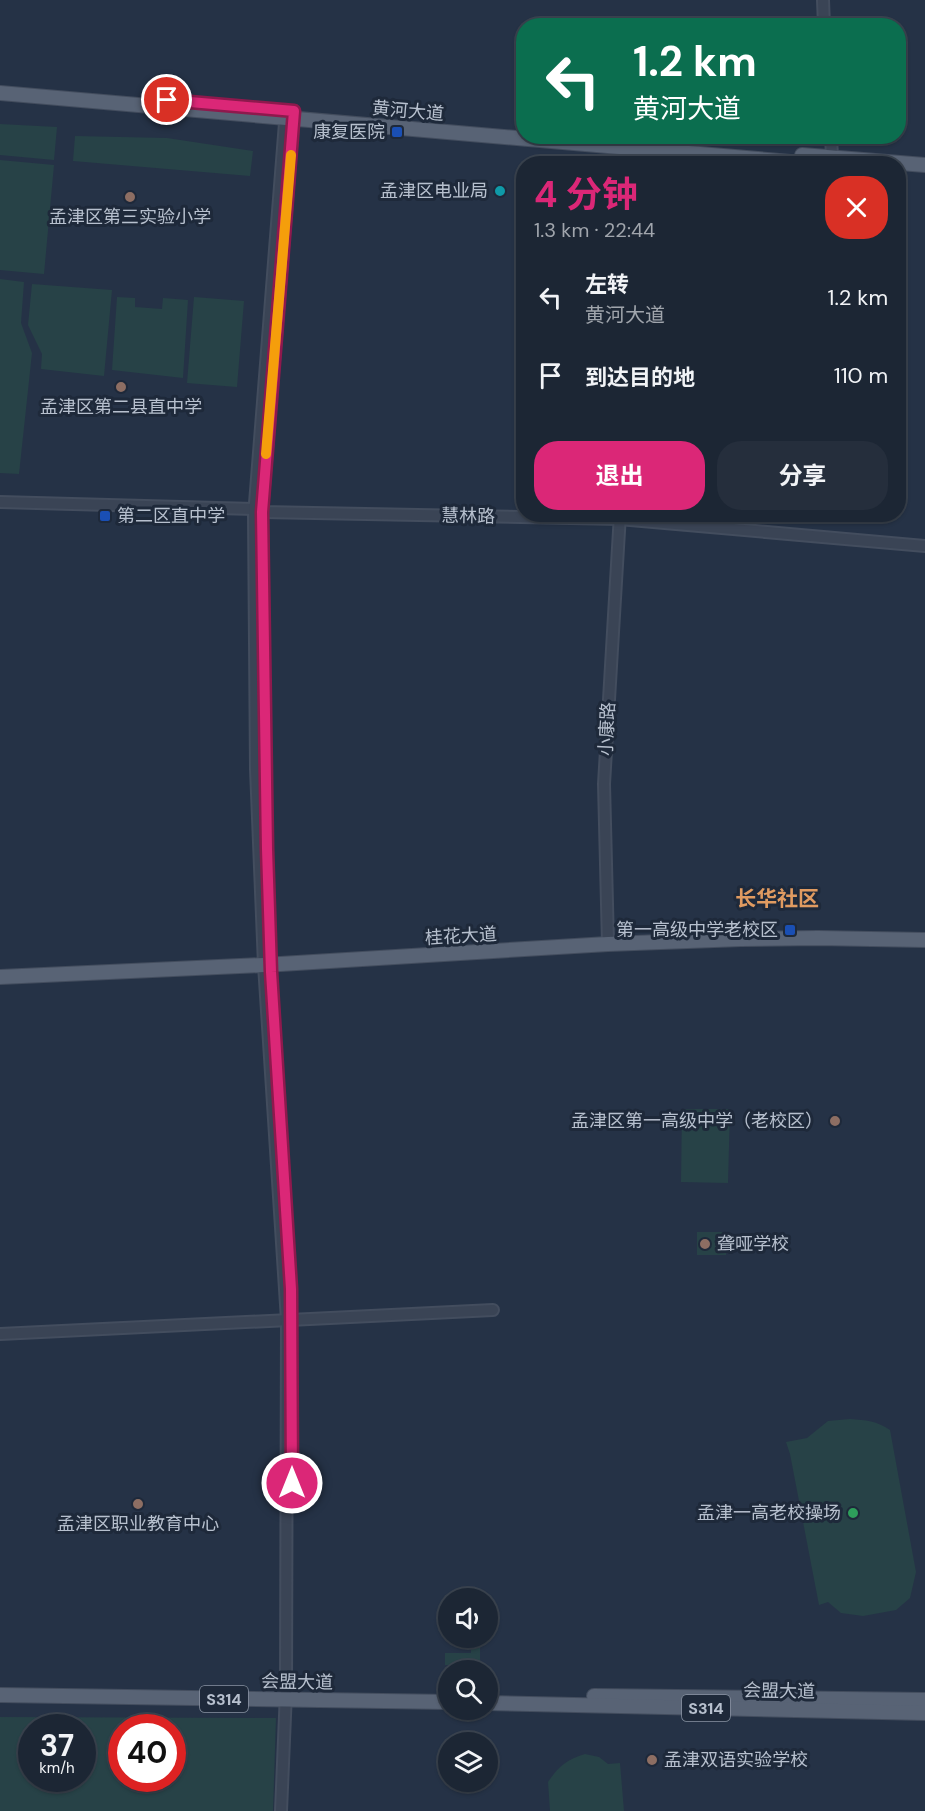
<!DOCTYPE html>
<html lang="zh">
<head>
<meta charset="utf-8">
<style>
	:root { --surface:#1c2634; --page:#252e3c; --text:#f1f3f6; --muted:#a0a5ac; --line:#3a434f; --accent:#db2777 }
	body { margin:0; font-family:"DM Sans","Noto Sans SC",sans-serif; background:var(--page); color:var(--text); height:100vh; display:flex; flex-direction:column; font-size:22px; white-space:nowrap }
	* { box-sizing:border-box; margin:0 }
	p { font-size:20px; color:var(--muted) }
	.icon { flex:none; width:33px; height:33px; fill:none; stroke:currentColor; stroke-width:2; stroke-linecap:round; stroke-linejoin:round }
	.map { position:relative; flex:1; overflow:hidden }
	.panel { position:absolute; left:516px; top:156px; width:390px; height:366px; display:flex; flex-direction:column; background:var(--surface); border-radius:24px; box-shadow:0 2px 4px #0004,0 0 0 2px var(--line) }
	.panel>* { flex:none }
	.top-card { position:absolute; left:516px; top:18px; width:390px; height:126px; border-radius:24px; box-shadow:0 2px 4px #0004,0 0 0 2px var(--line); background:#0b6e4f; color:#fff; overflow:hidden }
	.buttons { position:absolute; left:438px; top:1588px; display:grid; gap:12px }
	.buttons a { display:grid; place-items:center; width:60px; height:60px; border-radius:50%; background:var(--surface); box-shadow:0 2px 4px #0004,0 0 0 2px var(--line); font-size:30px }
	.speed { position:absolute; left:18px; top:1714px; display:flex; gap:12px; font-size:30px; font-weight:700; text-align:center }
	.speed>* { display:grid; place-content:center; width:78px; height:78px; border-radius:50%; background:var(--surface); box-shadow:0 2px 4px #0004,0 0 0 2px var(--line); line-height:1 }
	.speed small { font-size:15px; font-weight:400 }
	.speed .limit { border:9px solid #d22; background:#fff; color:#111 }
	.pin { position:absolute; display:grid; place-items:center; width:51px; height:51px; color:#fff; margin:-26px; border:3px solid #fff; border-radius:50%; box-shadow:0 2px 6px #0007 }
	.me { position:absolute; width:66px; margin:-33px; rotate:0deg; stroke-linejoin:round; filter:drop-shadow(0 0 4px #0008) }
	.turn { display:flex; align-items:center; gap:21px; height:126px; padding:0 18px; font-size:27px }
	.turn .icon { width:78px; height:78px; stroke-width:2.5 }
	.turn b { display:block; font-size:42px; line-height:51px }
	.round { display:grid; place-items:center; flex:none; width:63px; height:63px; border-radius:24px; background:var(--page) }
	.head { display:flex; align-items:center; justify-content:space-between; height:102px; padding:0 18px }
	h1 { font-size:36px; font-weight:700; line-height:45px; color:var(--accent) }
	.button { display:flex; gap:12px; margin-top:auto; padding:12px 18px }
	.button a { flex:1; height:69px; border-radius:24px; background:var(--accent); color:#fff; font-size:24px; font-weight:700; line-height:69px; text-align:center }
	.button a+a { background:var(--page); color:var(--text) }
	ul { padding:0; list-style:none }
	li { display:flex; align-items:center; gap:18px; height:78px; padding:0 18px }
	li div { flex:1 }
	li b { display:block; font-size:22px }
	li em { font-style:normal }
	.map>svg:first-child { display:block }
	.green { fill:#274247; fill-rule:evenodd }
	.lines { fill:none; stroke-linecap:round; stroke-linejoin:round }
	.minor-casing { stroke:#434d5e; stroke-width:14 }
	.major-casing { stroke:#434d5e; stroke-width:16 }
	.minor { stroke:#3a4455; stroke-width:10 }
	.major { stroke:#586375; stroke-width:14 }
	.route-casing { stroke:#8e194d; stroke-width:15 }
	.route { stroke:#db2777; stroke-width:10 }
	.slow { stroke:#f59e0b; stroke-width:10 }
	.transit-dot { fill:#1a4fb4; stroke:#1e293a; stroke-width:2 }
	.culture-dot { fill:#0f9aa8; stroke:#1e293a; stroke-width:2 }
	.education-dot { fill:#8d6e63; stroke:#1e293a; stroke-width:2 }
	.leisure-dot { fill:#2e9e5b; stroke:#1e293a; stroke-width:2 }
	.labels { text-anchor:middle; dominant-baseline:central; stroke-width:6; stroke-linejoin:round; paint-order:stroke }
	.shield { fill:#1e293a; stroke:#8993a2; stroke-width:1.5 }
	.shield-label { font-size:16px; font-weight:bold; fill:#b7c0ce }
	.street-label { font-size:18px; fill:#b7c0ce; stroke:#1e293a }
	.poi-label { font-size:18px; fill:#b7c0ce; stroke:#1e293a; text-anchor:end }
	.quarter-label { font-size:21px; font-weight:bold; fill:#e09b61; stroke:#1e293a }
</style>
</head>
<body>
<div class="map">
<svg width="925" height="1811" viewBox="0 0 925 1811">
	<rect width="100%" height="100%" fill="#253246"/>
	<g class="green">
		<path d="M0 124 57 127 54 160 0 155Z"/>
		<path d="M75 136 167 138 253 151 250 176 73 161Z"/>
		<path d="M0 160 54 165 44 274 0 270Z"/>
		<path d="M0 279 24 282 21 323 32 353 19 474 0 473Z"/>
		<path d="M32 284 112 290 104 376 41 369 42 354 28 325Z"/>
		<path d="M117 297 135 298V307L162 309 163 298 188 300 183 378 112 370Z"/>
		<path d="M194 297 244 301 237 387 187 383Z"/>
		<path d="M682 1109H730L728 1183 681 1182Z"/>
		<rect x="697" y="1232" width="29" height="23"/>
		<path d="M850 1419C866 1420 877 1421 890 1430L916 1572 910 1598 896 1610 863 1616 841 1613 828 1602 819 1605 790 1454 786 1442 807 1438 828 1421Z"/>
		<path d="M471 1638H480V1665H445V1653H471Z"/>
		<path d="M0 1717 276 1718 273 1811H0ZM32 1728H82V1779H32ZM122 1728H172V1779H122Z"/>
		<path d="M585 1754 599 1757 608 1764 620 1763 624 1811H550L548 1782C558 1767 567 1759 585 1754Z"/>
	</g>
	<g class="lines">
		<defs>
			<g id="minor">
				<path d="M823 0 824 26"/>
				<path d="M831 136 832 157"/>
				<path d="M657 164 659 143"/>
				<path d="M0 502 254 509 262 512 619 519 925 546"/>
				<path d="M266 832 262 512 294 111"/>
				<path d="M608 944 604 784 620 514"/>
				<path d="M0 1334 493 1310"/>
				<path d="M281 1811 286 1692 287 1320 264 965 256 769 254 516 286 110"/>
			</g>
			<g id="major">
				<path d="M0 93 814 164"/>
				<path d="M802 155 925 165"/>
				<path d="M0 977 264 965 608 944 741 939 818 938 925 940"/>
				<path d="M0 1695 448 1702"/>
				<path d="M594 1696 925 1700"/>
				<path d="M488 1703 925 1713"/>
			</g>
		</defs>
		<use href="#minor" class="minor-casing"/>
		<use href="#major" class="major-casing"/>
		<use href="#minor" class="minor"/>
		<use href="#major" class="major"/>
	</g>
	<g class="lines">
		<defs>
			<path id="route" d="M167 100 294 111 262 512 267 849 271 972 291 1289 292 1483"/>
		</defs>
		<use href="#route" class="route-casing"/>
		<use href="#route" class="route"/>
		<path class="slow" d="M266 454 291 155"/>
	</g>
	<g class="transit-dot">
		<rect x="391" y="126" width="12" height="12" rx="3"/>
		<rect x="99" y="510" width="12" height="12" rx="3"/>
		<rect x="784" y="924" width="12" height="12" rx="3"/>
	</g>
	<circle class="culture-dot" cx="500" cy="191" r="6"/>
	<g class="education-dot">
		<circle cx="130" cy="197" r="6"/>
		<circle cx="121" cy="387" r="6"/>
		<circle cx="835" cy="1121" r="6"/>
		<circle cx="705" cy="1244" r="6"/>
		<circle cx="138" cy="1504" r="6"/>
		<circle cx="652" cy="1760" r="6"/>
	</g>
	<circle class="leisure-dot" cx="853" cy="1513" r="6"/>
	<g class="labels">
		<g class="shield">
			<rect x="200" y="1686" width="48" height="26" rx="4.5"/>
			<rect x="682" y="1695" width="48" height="26" rx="4.5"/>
		</g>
		<g class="shield-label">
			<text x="224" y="1699">S314</text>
			<text x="706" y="1708">S314</text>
		</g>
		<g class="street-label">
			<text transform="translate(408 111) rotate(5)">黄河大道</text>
			<text transform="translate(468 516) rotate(1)">慧林路</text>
			<text transform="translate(607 729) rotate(-87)">小康路</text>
			<text transform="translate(461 936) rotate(-3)">桂花大道</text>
			<text transform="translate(297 1682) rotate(1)">会盟大道</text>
			<text transform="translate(779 1691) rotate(1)">会盟大道</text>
		</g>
		<g class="poi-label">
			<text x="385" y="132">康复医院</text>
			<text x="488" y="191">孟津区电业局</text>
			<text x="130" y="217" text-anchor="middle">孟津区第三实验小学</text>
			<text x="121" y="407" text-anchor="middle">孟津区第二县直中学</text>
			<text x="117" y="516" text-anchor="start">第二区直中学</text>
			<text x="778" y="930">第一高级中学老校区</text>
			<text x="823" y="1121">孟津区第一高级中学（老校区）</text>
			<text x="717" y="1244" text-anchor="start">聋哑学校</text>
			<text x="841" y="1513">孟津一高老校操场</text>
			<text x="138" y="1524" text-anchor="middle">孟津区职业教育中心</text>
			<text x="664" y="1760" text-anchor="start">孟津双语实验学校</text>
		</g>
		<g class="quarter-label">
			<text x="777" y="899">长华社区</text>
		</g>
	</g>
</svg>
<div class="buttons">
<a><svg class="icon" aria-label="sound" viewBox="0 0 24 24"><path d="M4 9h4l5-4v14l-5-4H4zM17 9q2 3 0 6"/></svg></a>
<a><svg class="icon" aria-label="search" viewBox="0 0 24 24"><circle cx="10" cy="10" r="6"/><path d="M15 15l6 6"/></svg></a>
<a><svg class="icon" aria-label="layers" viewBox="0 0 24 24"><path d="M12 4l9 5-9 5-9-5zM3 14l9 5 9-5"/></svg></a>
</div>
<div class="speed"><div>37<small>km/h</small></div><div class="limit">40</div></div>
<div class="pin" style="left:167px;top:100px;background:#d93025"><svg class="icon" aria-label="arrive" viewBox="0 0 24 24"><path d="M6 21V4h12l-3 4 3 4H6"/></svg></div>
<svg class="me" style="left:292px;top:1483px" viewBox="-20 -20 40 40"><circle r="17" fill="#db2777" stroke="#fff" stroke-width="3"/><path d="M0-11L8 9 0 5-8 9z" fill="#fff"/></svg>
<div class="top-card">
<div class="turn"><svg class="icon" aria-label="left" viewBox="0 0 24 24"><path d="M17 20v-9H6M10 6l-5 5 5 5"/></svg><div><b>1.2 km</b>黄河大道</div></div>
</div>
<section class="panel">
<div class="head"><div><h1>4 分钟</h1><p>1.3 km · 22:44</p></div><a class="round" style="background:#d93025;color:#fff"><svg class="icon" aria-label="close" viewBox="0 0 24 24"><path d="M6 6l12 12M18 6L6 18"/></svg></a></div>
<ul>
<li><svg class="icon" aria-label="left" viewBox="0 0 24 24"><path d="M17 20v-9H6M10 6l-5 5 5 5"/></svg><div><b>左转</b><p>黄河大道</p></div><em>1.2 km</em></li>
<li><svg class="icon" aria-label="arrive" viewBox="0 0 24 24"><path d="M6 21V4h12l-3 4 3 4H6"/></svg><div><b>到达目的地</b></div><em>110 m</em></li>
</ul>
<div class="button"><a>退出</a><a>分享</a></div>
</section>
</div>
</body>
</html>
